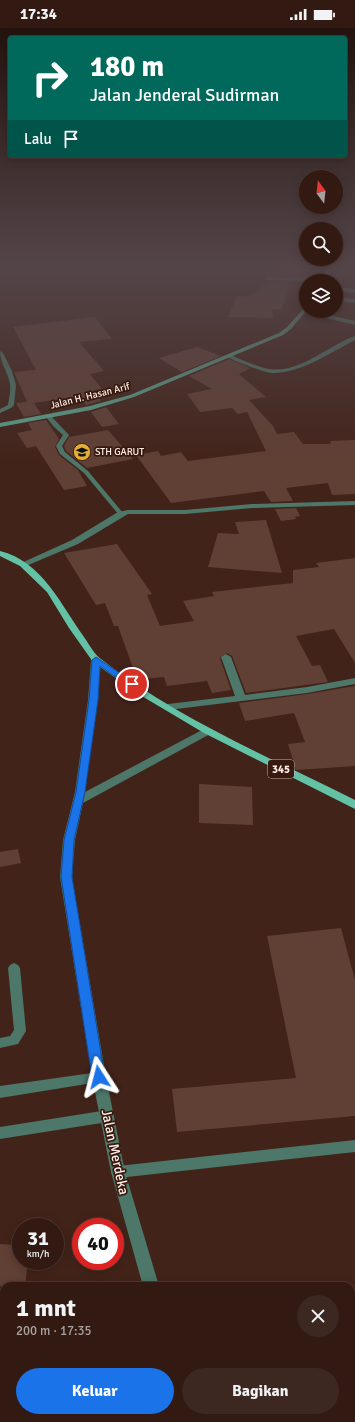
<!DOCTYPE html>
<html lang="id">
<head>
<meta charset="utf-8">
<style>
	:root { --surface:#321a13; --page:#3d2721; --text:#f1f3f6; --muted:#a8a1a0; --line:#4d3833; --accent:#1a73e8 }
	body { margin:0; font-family:Signika,sans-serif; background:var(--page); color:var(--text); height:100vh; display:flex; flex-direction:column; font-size:15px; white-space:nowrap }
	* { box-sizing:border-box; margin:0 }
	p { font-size:13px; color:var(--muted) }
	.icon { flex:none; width:22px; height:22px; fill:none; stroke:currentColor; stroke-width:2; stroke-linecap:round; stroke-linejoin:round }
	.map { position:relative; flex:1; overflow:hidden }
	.sheet { position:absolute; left:0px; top:1254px; width:355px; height:140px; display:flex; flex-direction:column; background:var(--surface); border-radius:12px 12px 0 0; box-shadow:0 2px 10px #0003,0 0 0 1px var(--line) }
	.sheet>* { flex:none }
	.top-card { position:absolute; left:8px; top:8px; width:339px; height:122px; border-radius:4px; box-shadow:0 2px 10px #0003,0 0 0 1px var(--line); background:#00695c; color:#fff; overflow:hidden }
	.needle { width:26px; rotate:345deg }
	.buttons { position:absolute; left:299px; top:142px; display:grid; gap:8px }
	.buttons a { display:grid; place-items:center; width:44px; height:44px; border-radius:50%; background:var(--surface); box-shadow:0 2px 10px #0003,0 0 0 1px var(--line); font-size:20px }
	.speed { position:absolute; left:12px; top:1190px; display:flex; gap:8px; font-size:20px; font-weight:700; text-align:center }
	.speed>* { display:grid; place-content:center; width:52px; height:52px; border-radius:50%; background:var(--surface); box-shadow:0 2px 10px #0003,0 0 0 1px var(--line); line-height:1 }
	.speed small { font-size:10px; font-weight:400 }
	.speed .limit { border:6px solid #d22; background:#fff; color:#111 }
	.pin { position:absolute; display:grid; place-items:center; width:34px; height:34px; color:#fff; margin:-17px; border:2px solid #fff; border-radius:50%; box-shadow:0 1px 4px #0007 }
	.me { position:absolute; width:44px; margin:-22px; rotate:351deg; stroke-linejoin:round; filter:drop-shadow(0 0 3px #0008) }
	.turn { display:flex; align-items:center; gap:14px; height:84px; padding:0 16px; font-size:18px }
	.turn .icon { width:52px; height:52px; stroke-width:2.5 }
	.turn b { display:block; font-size:28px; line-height:34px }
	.then { display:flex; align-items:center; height:38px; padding:0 16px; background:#0003; gap:8px; font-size:15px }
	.round { display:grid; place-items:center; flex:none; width:42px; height:42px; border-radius:21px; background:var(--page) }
	.summary { display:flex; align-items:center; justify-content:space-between; height:68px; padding:0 16px }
	h1 { font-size:24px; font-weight:700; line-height:30px }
	.cta { display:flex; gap:8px; margin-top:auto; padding:8px 16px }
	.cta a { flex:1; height:46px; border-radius:24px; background:var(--accent); color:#fff; font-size:16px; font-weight:700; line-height:46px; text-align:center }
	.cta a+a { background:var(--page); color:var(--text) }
	.status { display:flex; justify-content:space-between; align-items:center; height:28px; padding:0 20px; background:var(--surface); direction:ltr }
	.status svg { height:11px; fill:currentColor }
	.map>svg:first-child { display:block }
	.building { fill:#603f34 }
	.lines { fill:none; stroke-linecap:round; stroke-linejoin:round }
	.service { fill:#4c7769; fill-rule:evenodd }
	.minor { fill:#4c7769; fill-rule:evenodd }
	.tertiary { fill:#4c7769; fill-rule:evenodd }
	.secondary { fill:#5aa18b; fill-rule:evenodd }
	.primary { fill:#63c1a5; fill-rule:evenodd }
	.route { fill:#1a73e8; stroke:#114b97 }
	.labels { text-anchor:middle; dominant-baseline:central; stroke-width:3.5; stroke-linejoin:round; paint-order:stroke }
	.far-street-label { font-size:10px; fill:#ffeee8; stroke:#371a0f }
	.far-poi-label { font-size:10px; fill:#ffeee8; stroke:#371a0f; text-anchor:start }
	.shield { fill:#371a0f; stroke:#c3aea7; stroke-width:1 }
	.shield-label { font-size:11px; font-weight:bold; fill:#ffeee8 }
	.near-street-label { font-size:14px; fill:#ffeee8; stroke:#371a0f }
</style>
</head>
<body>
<div class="status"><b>17:34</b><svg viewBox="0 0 49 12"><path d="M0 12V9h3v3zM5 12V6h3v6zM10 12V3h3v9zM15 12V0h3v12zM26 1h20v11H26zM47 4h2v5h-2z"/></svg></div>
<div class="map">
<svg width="355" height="1394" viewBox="0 0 355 1394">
	<rect width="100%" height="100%" fill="#422319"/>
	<g class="building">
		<path d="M285 240H291L290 248H275Z"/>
		<path d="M268 254H289L284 276H283L281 282 272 281 273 290 228 289 237 268 249 269Z"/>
		<path d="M95 289 112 311 79 314 104 343 90 346 102 361 93 362 101 373 86 377 79 368 34 375 41 386 24 389 16 375 27 374 14 344 36 342 13 299Z"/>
		<path d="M197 319 221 328 182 344 159 330Z"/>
		<path d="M229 331 250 340 239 346 266 369 249 372 273 398 277 406 294 404 303 416H331L330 413 355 412V466L332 467 328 455 286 460 293 473 271 474 264 463 171 475 136 427 158 423 161 428 181 424 188 433 266 423 247 384 238 386 232 380 200 384 187 366 212 361 189 348Z"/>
		<path d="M106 379 119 396 102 399 91 384Z"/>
		<path d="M46 392 59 411 55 419 59 427 78 442 87 458 64 462 36 418 27 420 17 405 32 402 28 395Z"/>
		<path d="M108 402 133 431 87 440 66 423 64 418 69 409Z"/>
		<path d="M296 480 300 488 295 489 296 491 281 493 275 481Z"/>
		<path d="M266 492 282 545 208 539 218 505 239 506 235 494Z"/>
		<path d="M117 516 152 566 147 567 160 598 194 593 183 573 214 568 212 564 293 555V542L319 539 316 535 355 530V635L334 601 296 608 312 638 320 637 328 654 246 665 232 628 227 625 220 630 231 662 212 665 207 653 167 658 164 649 143 651 141 642 134 643 118 598H114L105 575 96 577 64 525Z"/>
		<path d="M355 658V738L296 742 288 716 305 714 294 685 245 693 239 675 307 666Z"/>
		<path d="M199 756 252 759 253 797 199 795Z"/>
		<path d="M18 821 21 835 0 839V824Z"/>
		<path d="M341 900 355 952V1088L177 1104 172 1061 296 1050 267 908Z"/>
		<path d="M0 1216 21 1217V1233H28L25 1258H0Z"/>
	</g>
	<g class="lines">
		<g class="service">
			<path d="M304 281 355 293V297L302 284 301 283Z"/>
			<path d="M355 308V312C332 324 299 346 272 345 263 344 254 340 246 337 239 334 232 332 226 328L231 327C243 332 256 339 269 341 299 346 329 317 355 308Z"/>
			<path d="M0 323 3 325 12 343 16 357 14 377 11 380 0 385V381L8 377C9 370 11 363 10 357 9 345 0 336 0 323Z"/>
			<path d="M47 388H51L69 407 62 418 65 424 88 443 123 485V487H119L84 445 60 426 56 418 63 407 54 399 46 389Z"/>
			<path d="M14 935 18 937 20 940 26 1003 18 1016 0 1020V1010L10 1008 14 1002 8 940 10 937Z"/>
			<path d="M99 1044 103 1045 105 1049 103 1053 99 1054 0 1070V1058Z"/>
			<path d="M108 1082 112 1084 114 1088 112 1092 108 1094 0 1111V1099Z"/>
			<path d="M355 1112V1124L118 1150 113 1148 111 1144 113 1140 118 1138Z"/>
		</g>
		<g class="minor">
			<path d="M267 249 324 250 327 252 306 253 265 252V250Z"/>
			<path d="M336 259 355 261V265L336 263Z"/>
			<path d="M336 269 355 271V275L336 273Z"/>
			<path d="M355 473V477L252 480 185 486H128L78 516 26 538 23 539 19 536 72 512 118 484 128 482H185L252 476Z"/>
			<path d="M226 626 231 629 245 667 307 659 355 650V656L307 665 168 682 165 681 163 679 168 676 235 668 221 629Z"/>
		</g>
		<g class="tertiary">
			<path d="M96 629 101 632 98 672 85 764 204 701H212L213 703 212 705 83 775 75 812 72 849 106 1049 125 1144 159 1258H143L111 1144 92 1049 60 849 63 812 75 764 88 672 91 632Z"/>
			<path d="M180 1390H198L199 1394H181Z"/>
		</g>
		<g class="secondary">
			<path d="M328 240H334L326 253H320Z"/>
			<path d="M306 278V283L291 301 283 307 134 369 91 382 0 399V395L90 378 130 367 279 305 287 299Z"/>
		</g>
		<path class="primary" d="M0 523C42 533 61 577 84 609 89 616 94 626 101 631 174 689 271 730 355 772V781L204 705 140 667 93 634 69 600 47 564 20 538 0 528Z"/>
	</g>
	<linearGradient id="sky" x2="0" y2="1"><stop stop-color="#24130e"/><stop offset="0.55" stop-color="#544549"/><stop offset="1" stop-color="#544549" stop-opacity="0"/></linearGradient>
	<rect width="355" height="435" fill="url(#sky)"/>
	<path class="route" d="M96 629 136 656 135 658H128L100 638 98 672 85 764 74 812 72 849 105 1049 103 1053 99 1054 94 1053 92 1049 61 849 64 812 76 764 89 672 92 632Z"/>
	<defs>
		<symbol id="university-disc" viewBox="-11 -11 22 22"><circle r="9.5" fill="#e1af34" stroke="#371a0f"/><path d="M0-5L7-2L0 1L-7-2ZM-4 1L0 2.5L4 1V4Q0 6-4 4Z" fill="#111"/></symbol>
	</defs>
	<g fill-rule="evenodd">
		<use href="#university-disc" x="72" y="414" width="20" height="20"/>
	</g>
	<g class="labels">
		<g class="far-street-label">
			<text transform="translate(90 368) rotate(-14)">Jalan H. Hasan Arif</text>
		</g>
		<g class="far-poi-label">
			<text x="95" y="424">STH GARUT</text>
		</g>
		<rect class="shield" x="268" y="732" width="26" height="18" rx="3"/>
		<g class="shield-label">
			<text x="281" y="741">345</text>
		</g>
		<g class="near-street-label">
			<text transform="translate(115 1124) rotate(78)">Jalan Merdeka</text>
		</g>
	</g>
</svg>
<div class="buttons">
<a><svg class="needle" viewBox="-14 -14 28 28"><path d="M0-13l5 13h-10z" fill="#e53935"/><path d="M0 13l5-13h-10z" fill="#a8a1a0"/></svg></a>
<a><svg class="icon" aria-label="search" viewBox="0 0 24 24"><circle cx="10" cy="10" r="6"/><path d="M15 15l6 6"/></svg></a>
<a><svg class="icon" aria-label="layers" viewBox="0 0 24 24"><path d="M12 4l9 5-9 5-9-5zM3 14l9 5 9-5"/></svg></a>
</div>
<div class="speed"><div>31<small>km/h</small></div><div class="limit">40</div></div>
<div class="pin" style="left:132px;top:656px;background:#d93025"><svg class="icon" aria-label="arrive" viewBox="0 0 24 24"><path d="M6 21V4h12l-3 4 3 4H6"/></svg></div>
<svg class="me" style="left:99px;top:1049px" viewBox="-20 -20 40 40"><path d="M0-17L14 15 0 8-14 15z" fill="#1a73e8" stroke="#fff" stroke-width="4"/></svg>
<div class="top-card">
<div class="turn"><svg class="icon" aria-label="right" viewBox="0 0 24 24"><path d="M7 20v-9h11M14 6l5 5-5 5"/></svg><div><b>180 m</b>Jalan Jenderal Sudirman</div></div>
<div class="then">Lalu<svg class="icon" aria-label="arrive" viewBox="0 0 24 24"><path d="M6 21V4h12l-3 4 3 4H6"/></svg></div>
</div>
<section class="sheet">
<div class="summary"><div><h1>1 mnt</h1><p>200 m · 17:35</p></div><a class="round"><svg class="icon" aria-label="close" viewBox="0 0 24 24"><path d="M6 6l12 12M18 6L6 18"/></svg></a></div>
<div class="cta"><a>Keluar</a><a>Bagikan</a></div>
</section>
</div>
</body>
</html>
